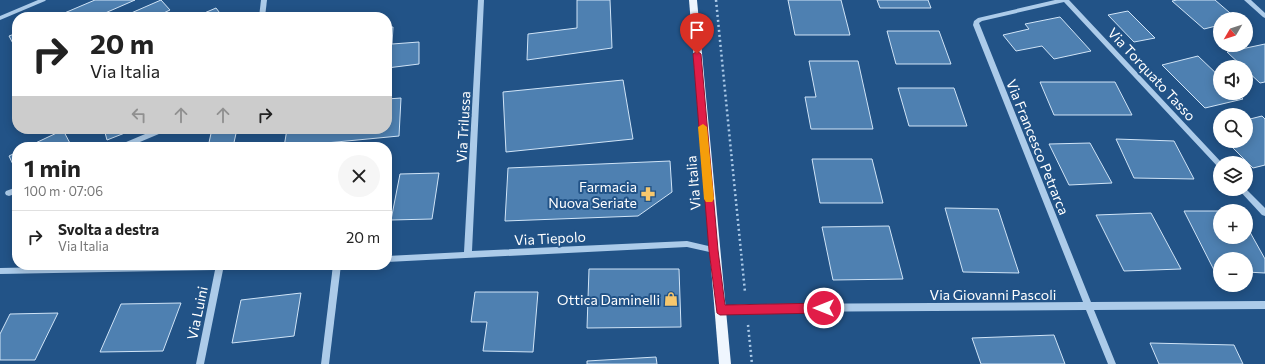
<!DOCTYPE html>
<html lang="it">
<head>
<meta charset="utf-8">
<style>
	:root { --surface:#fff; --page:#f6f6f6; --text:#222; --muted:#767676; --line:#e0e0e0 }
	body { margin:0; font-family:Commissioner,sans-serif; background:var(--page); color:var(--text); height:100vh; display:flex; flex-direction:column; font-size:15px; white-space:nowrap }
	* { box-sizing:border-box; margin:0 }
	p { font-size:13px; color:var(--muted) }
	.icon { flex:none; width:22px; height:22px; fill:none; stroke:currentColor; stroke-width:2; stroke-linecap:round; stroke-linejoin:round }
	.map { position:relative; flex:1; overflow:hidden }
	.drawer { position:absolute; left:12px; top:142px; width:380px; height:128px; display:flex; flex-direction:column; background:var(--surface); border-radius:16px; box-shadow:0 2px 10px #0003 }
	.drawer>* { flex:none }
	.guide { position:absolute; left:12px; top:12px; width:380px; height:122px; border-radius:16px; box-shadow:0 2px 10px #0003; background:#fff; color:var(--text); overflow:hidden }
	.needle { width:26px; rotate:231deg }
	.buttons { position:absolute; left:1213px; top:12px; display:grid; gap:8px }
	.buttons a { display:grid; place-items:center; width:40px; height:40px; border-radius:50%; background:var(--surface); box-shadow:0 2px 10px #0003; font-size:20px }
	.pin { position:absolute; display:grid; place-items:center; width:34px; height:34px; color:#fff; margin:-41px -17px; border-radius:50% 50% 50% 0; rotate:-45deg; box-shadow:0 0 4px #0007 }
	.pin .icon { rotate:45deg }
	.me { position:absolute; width:44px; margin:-22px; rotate:270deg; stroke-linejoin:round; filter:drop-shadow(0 0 3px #0008) }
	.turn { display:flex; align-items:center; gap:14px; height:84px; padding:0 12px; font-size:18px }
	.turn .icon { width:52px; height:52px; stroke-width:2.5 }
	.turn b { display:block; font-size:28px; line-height:34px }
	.lanes { display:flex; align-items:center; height:38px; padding:0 12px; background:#0003; justify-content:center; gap:20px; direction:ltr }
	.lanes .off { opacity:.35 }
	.round { display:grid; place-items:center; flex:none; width:42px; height:42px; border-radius:21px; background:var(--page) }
	.overview { display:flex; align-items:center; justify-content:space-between; height:68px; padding:0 12px }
	h1 { font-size:24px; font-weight:700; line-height:30px }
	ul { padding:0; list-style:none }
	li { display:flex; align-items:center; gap:12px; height:52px; padding:0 12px; border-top:1px solid var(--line) }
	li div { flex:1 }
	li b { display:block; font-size:15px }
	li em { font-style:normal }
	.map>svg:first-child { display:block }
	.building { fill:#4e80b1; stroke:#d0e4f7 }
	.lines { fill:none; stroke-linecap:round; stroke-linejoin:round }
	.path { stroke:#accbe9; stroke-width:2.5; stroke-dasharray:2 3; stroke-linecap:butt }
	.minor { fill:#accbe9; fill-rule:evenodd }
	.major { fill:#eff6fe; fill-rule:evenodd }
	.route { fill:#e11d48; stroke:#92132f }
	.slow { fill:#f59e0b }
	.labels { text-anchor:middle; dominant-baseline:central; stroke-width:4; stroke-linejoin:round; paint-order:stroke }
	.street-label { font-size:14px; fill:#fff; stroke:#225387 }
	.poi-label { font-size:14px; fill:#fff; stroke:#225387; text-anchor:end }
</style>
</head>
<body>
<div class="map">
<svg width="1265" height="364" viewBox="0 0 1265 364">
	<rect width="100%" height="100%" fill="#225387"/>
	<g class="building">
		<path d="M95 0H135L96 17H55Z"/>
		<path d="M161 0 170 10 155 17H122Z"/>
		<path d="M577 0H610L612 48 527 60 528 34 577 28Z"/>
		<path d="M788 0H841L850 35H795Z"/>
		<path d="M877 0H928L931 8H880Z"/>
		<path d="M1177 0H1215L1237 19H1220V25L1204 29 1172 1Z"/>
		<path d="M216 8 223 17H195Z"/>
		<path d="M1128 11 1155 38 1134 42 1108 15Z"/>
		<path d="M1060 17 1091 51 1054 59 1042 46 1016 51 1003 35 1029 29 1025 24Z"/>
		<path d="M387 27H393L392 44 419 42V64L387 68Z"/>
		<path d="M887 31H939L951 64H896Z"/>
		<path d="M17 33V51L9 36Z"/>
		<path d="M1265 44V82L1260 83 1246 70V67H1243L1227 52Z"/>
		<path d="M1198 56 1220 77V93H1237L1243 99 1205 108 1162 65Z"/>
		<path d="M809 61H858L873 129H811L805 97H816Z"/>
		<path d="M623 80 633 139 506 152 503 92Z"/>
		<path d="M1040 82H1115L1132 115H1054Z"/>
		<path d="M898 88H954L967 126H909Z"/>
		<path d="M401 98 399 136 284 147 287 129H387V99Z"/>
		<path d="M1262 116 1265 119V165L1253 168 1226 141H1246V120Z"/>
		<path d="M104 129H135L107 140Z"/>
		<path d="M212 129H237L233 147H208Z"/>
		<path d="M63 130 72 147H27Z"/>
		<path d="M1116 139 1174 141 1194 179 1134 178Z"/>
		<path d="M1090 143 1112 183 1069 185 1049 144Z"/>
		<path d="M17 152V173L9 156Z"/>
		<path d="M812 159H872L883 203H820Z"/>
		<path d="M670 161 672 192 638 216 505 221 508 168Z"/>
		<path d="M439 173 432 219 391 220 400 174Z"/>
		<path d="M945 208 998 209 1019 273 963 272Z"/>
		<path d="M1184 211H1220V237H1246V225L1265 259V273L1246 272V259H1220V272H1215Z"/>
		<path d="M1151 213 1181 269 1124 271 1096 215Z"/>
		<path d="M889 226 903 279 833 280 822 227Z"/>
		<path d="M589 269H679L681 327 587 328Z"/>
		<path d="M475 292H538L533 352 483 351 487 322H471Z"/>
		<path d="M301 293 294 336 232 343 241 300Z"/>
		<path d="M181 303 163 351 100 352 121 304Z"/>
		<path d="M58 313 35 360H0V334L10 314Z"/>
		<path d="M1054 335 1065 364H981L972 338Z"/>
		<path d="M1150 343 1234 345 1243 364H1159Z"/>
		<path d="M656 357 657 364H587V361Z"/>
	</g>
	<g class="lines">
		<g class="path">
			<path d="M716 0 745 292"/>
			<path d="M748 325 752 364"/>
		</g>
		<g class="minor">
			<path d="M38 0H46L45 1 0 20V16Z"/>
			<path d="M261 0H267L265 17H259Z"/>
			<path d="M478 0H484L472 251 687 241 717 248 718 250 717 252 714 253 687 247 387 262V256L464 252Z"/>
			<path d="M1055 0H1069L1222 163H1220V168L1218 167 1064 2 982 21 979 23 1091 302 1265 301V309L1094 310 1116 364H1108L1086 310 747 312 721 314 718 313 717 310 718 307 721 306 747 304 1083 302 973 25 974 21 978 18Z"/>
			<path d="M1244 0H1251L1265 13V18L1263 17Z"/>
			<path d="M157 129H167L166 131 128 147H118L119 145Z"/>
			<path d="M17 187V193L9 196 6 195 5 193 6 191Z"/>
			<path d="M1238 189H1246L1265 208V216L1262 215Z"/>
			<path d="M144 265H267L266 267 263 268 223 270 204 364H196L215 270 0 274V268Z"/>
			<path d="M333 265H341L329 364H321Z"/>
		</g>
		<path class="major" d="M689 0H697L731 364H719Z"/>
	</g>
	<path class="route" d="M697 51 701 54 718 250 725 305 824 303 828 305 829 308 828 311 824 313 720 315 717 313 709 250 693 54Z"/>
	<path class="slow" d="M703 124 707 127 714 199 712 202H706L704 199 698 127Z"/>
	<defs>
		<symbol id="pharmacy-bare" viewBox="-9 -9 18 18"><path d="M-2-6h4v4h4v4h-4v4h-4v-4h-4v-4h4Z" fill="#f6c76d" stroke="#225387" stroke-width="2.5" paint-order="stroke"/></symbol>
		<symbol id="shop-bare" viewBox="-9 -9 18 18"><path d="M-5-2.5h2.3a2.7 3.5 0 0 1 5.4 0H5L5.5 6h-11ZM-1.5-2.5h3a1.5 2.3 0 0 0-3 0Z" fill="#f6c76d" stroke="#225387" stroke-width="2.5" paint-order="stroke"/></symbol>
	</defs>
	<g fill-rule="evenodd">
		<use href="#pharmacy-bare" x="638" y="184" width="20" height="20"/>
		<use href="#shop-bare" x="661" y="289" width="20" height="20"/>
	</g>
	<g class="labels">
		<g class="street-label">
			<text transform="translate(1152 74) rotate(47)">Via Torquato Tasso</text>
			<text transform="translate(463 127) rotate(-87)">Via Trilussa</text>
			<text transform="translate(1038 147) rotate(68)">Via Francesco Petrarca</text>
			<text transform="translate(693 183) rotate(-95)">Via Italia</text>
			<text transform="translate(550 238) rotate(-3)">Via Tiepolo</text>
			<text x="993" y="294">Via Giovanni Pascoli</text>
			<text transform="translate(197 313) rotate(-78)">Via Luini</text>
		</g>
		<g class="poi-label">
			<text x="637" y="186">Farmacia<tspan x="637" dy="16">Nuova Seriate</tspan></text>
			<text x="660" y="299">Ottica Daminelli</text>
		</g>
	</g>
</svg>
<div class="buttons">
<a><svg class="needle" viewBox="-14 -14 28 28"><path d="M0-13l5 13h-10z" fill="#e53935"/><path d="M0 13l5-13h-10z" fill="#767676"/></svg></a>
<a><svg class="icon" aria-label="sound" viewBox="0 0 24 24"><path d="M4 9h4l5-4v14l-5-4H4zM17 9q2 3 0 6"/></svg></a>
<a><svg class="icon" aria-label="search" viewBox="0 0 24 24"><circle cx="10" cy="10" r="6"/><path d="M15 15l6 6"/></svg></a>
<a><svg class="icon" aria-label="layers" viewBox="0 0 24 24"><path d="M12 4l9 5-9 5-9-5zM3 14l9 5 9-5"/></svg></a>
<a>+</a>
<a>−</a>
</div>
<div class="pin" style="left:697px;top:54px;background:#d93025"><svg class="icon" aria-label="arrive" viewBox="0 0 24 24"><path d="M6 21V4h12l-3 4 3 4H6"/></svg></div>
<svg class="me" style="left:824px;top:308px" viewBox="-20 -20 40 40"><circle r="17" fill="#e11d48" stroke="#fff" stroke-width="3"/><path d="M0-11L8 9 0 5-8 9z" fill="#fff"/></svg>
<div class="guide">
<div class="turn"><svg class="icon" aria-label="right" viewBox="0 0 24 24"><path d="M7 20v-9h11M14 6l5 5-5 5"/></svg><div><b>20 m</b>Via Italia</div></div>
<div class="lanes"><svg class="icon off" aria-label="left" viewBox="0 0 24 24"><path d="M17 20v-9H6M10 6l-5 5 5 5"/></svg><svg class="icon off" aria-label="ahead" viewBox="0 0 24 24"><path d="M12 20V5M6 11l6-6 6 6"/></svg><svg class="icon off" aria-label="ahead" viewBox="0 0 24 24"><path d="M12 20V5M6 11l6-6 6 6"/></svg><svg class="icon" aria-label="right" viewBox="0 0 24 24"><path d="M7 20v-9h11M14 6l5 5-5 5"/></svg></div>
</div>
<section class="drawer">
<div class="overview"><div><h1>1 min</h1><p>100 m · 07:06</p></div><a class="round"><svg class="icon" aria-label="close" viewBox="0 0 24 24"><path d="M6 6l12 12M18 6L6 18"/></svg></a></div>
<ul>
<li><svg class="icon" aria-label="right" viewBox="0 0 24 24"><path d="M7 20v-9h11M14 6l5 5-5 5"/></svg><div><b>Svolta a destra</b><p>Via Italia</p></div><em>20 m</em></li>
</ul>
</section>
</div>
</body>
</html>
